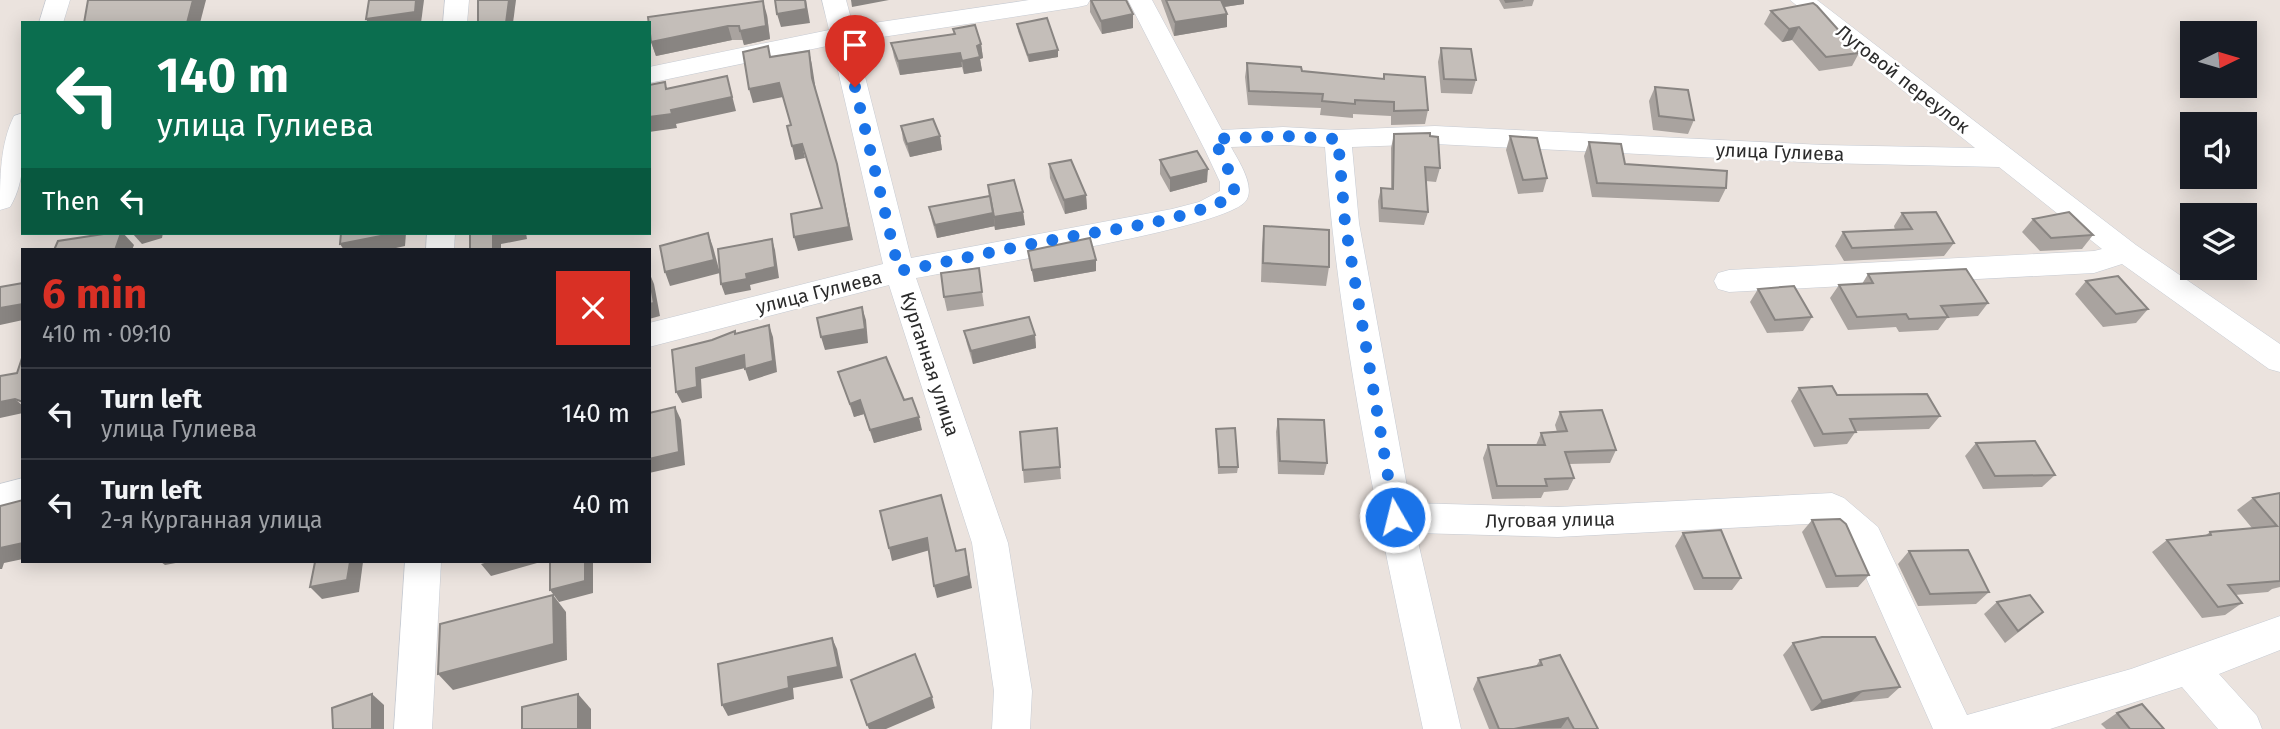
<!DOCTYPE html>
<html lang="en">
<head>
<meta charset="utf-8">
<style>
	:root { --surface:#171b24; --page:#242831; --text:#f1f3f6; --muted:#9ea1a6; --line:#363941; --accent:#d93025 }
	body { margin:0; font-family:"Fira Sans",sans-serif; background:var(--page); color:var(--text); height:100vh; display:flex; flex-direction:column; font-size:26px; white-space:nowrap }
	* { box-sizing:border-box; margin:0 }
	p { font-size:23px; color:var(--muted) }
	.icon { flex:none; width:38px; height:38px; fill:none; stroke:currentColor; stroke-width:2; stroke-linecap:round; stroke-linejoin:round }
	.map { position:relative; flex:1; overflow:hidden }
	.drawer { position:absolute; left:21px; top:248px; width:630px; height:315px; display:flex; flex-direction:column; background:var(--surface); border-radius:0px; box-shadow:0 4px 18px #0003 }
	.drawer>* { flex:none }
	.top-card { position:absolute; left:21px; top:21px; width:630px; height:214px; border-radius:0px; box-shadow:0 4px 18px #0003; background:#0b6e4f; color:#fff; overflow:hidden }
	.needle { width:46px; rotate:85deg }
	.controls { position:absolute; left:2180px; top:21px; display:grid; gap:14px }
	.controls a { display:grid; place-items:center; width:77px; height:77px; border-radius:0px; background:var(--surface); box-shadow:0 4px 18px #0003; font-size:35px }
	.pin { position:absolute; display:grid; place-items:center; width:60px; height:60px; color:#fff; margin:-72px -30px; border-radius:50% 50% 50% 0; rotate:-45deg; box-shadow:0 0 7px #0007 }
	.pin .icon { rotate:45deg }
	.me { position:absolute; width:77px; margin:-38px; rotate:352deg; stroke-linejoin:round; filter:drop-shadow(0 0 5px #0008) }
	.turn { display:flex; align-items:center; gap:24px; height:147px; padding:0 21px; font-size:32px }
	.turn .icon { width:91px; height:91px; stroke-width:2.5 }
	.turn b { display:block; font-size:49px; line-height:60px }
	.then { display:flex; align-items:center; height:66px; padding:0 21px; background:#0003; gap:14px; font-size:26px }
	.round { display:grid; place-items:center; flex:none; width:74px; height:74px; border-radius:0px; background:var(--page) }
	.summary { display:flex; align-items:center; justify-content:space-between; height:119px; padding:0 21px }
	h1 { font-size:42px; font-weight:700; line-height:52px; color:var(--accent) }
	ul { padding:0; list-style:none }
	li { display:flex; align-items:center; gap:21px; height:91px; padding:0 21px; border-top:2px solid var(--line) }
	li div { flex:1 }
	li b { display:block; font-size:26px }
	li em { font-style:normal }
	.map>svg:first-child { display:block }
	.lines { fill:none; stroke-linecap:round; stroke-linejoin:round }
	.minor-casing { stroke:#c6cbd3; stroke-width:1 }
	.minor { fill:#fff; fill-rule:evenodd }
	.wall { fill:#a9a39f }
	.shaded-wall { fill:#898582 }
	.building { fill:#c4beb9; stroke:#898582; stroke-width:2 }
	.route { stroke:#1a73e8; stroke-width:12; stroke-dasharray:0 21.6 }
	.labels { text-anchor:middle; dominant-baseline:central; stroke-width:5; stroke-linejoin:round; paint-order:stroke }
	.street-label { font-size:19px; fill:#2b2b2b; stroke:#fff }
</style>
</head>
<body>
<div class="map">
<svg width="2280" height="729" viewBox="0 0 2280 729">
	<rect width="100%" height="100%" fill="#ebe3de"/>
	<g class="lines">
		<defs>
			<g id="minor">
				<path d="M46 0H70L63 23H39Z"/>
				<path d="M445 0H469L467 23H443Z"/>
				<path d="M822 0H846L853 26 1029 0H1090L1087 5 1078 7 856 41 911 258 1172 209 1199 202 1220 191V182L1205 150 1128 0H1152L1222 130 1283 127 1338 130 1435 126 1823 145 1975 148 1790 0H1817L2136 245 2280 344V372L2269 369 2122 264 2094 273 1729 292 1718 289 1714 281 1718 273 1729 270 2094 251 2102 249 1999 167 1823 163 1435 144 1352 147 1359 223 1410 503 1558 507 1832 493 1844 498 1878 527 1967 715 2131 669 2280 616V650L2219 674 2257 716 2262 729H2218L2182 687 2050 729H1933L1853 548 1825 523 1558 537 1416 533 1461 729H1423C1382 537 1339 343 1325 147L1283 145 1231 147C1238 160 1257 188 1245 202 1219 230 968 268 916 278L1008 543 1032 691 1030 729H992L994 691 972 543 889 285 649 347V323L883 264 832 45 649 83V67L829 30Z"/>
				<path d="M23 113C23 145 27 179 10 207L0 210C0 178 0 144 14 116Z"/>
				<path d="M427 233H455L454 250H426Z"/>
				<path d="M23 478V506L0 512V484Z"/>
				<path d="M405 562H441L432 729H394Z"/>
			</g>
		</defs>
		<use href="#minor" class="minor-casing"/>
		<use href="#minor" class="minor"/>
	</g>
	<g class="wall">
		<path d="M1090 0H1126L1133 14V28L1102 34 1090 12Z"/>
		<path d="M1161 0H1244V4L1224 7 1227 27 1174 36Z"/>
		<path d="M1499 0H1534L1532 6 1504 9Z"/>
		<path d="M1771 11 1859 53 1852 66 1819 71 1792 40 1782 42 1764 24Z"/>
		<path d="M767 15 770 39 744 45 743 40H732L656 56 651 42Z"/>
		<path d="M1017 24 1058 50V57L1029 62 1018 31Z"/>
		<path d="M953 29 981 44 983 58 980 59 982 71 964 74 962 67 900 75 894 57 891 43 954 35Z"/>
		<path d="M1441 48 1476 80 1472 94 1441 93 1438 62Z"/>
		<path d="M1247 63 1302 71 1383 79 1384 74 1428 110 1425 124 1391 125V116L1353 114V118L1320 115 1321 108 1248 105 1245 77Z"/>
		<path d="M1655 87 1694 120 1688 134 1653 130 1649 101Z"/>
		<path d="M901 126 940 136 942 150 910 157 903 140Z"/>
		<path d="M1394 134 1440 168 1436 182 1426 181 1428 212 1424 225 1379 222 1378 201 1381 188H1391V148Z"/>
		<path d="M1510 136 1547 178 1543 192 1518 194 1506 150Z"/>
		<path d="M1589 142 1625 164 1726 188 1719 202 1592 197 1584 156Z"/>
		<path d="M1160 160 1207 182 1170 192 1160 174Z"/>
		<path d="M1049 164 1086 195 1087 209 1065 214 1050 178Z"/>
		<path d="M988 185 1023 212 1025 225 995 230 994 224 995 226 937 238 932 221 929 207 989 196Z"/>
		<path d="M1902 213 1954 243 1944 256 1844 261 1835 246 1843 232 1895 230 1894 226Z"/>
		<path d="M2033 219 2093 235 2082 249 2040 251 2022 232Z"/>
		<path d="M1264 226 1329 267 1326 286 1261 282 1262 246Z"/>
		<path d="M1028 251 1096 271 1034 282Z"/>
		<path d="M1868 274 1988 303 1978 316 1947 318 1938 330 1899 332 1896 327 1848 330 1830 298 1839 285 1862 284Z"/>
		<path d="M2086 281 2148 309 2136 323 2103 327 2075 294Z"/>
		<path d="M1758 289 1812 317 1803 331 1767 333 1750 302Z"/>
		<path d="M982 292 984 306 947 311 944 297Z"/>
		<path d="M964 331 1035 335 1036 348 973 364 967 344Z"/>
		<path d="M838 372 904 400 922 430 874 443 864 414 854 417Z"/>
		<path d="M1799 388 1837 395 1940 416 1929 429 1856 431 1847 444 1814 447 1791 401Z"/>
		<path d="M1560 412 1616 450 1610 463 1569 464 1574 478 1568 490 1544 492 1541 498 1492 499 1483 458 1488 445H1536L1541 433 1557 432 1555 425Z"/>
		<path d="M1278 419 1327 463 1324 475 1278 474 1276 432Z"/>
		<path d="M1057 428 1061 479 1024 483 1023 470Z"/>
		<path d="M1216 429 1238 467 1237 473 1218 474Z"/>
		<path d="M1976 443 2055 475 2042 487 1983 489 1965 456Z"/>
		<path d="M2280 493V587L2272 589 2268 592 2235 595 2242 603 2225 615 2202 618 2152 552 2167 540 2206 535 2210 532 2252 528 2237 510 2253 498Z"/>
		<path d="M1812 520 1869 575 1858 587 1826 588 1802 532Z"/>
		<path d="M1683 533 1741 578 1732 590H1694L1675 546Z"/>
		<path d="M1909 551 1989 592 1976 604 1918 606 1898 564Z"/>
		<path d="M1997 602 2029 624 2005 643 1984 614Z"/>
		<path d="M1793 643 1900 687 1888 698 1851 702 1811 711 1783 655Z"/>
		<path d="M1540 660 1598 729H1489L1473 689 1478 678 1536 666Z"/>
		<path d="M2117 713 2164 729H2106L2101 724Z"/>
	</g>
	<g class="shaded-wall">
		<path d="M193 0H206L200 23H187Z"/>
		<path d="M416 0H424L421 23H368L366 19Z"/>
		<path d="M509 0H516L513 23H506Z"/>
		<path d="M805 0H806L810 23 781 27 777 14Z"/>
		<path d="M851 0H889L852 7Z"/>
		<path d="M1217 0H1244V4L1217 8Z"/>
		<path d="M763 1 767 15 770 39 744 45 740 31Z"/>
		<path d="M1133 14V28L1102 34 1101 21Z"/>
		<path d="M1227 14V27L1174 36 1175 22Z"/>
		<path d="M728 26 732 40 656 56 651 42Z"/>
		<path d="M1799 27 1792 40 1782 42 1789 29Z"/>
		<path d="M981 44 983 58 980 59 982 71 964 74 962 61 977 46Z"/>
		<path d="M1058 50V57L1029 62 1028 55Z"/>
		<path d="M809 51 812 65 816 91 812 78Z"/>
		<path d="M960 53 962 67 900 75 898 61Z"/>
		<path d="M727 76 736 111 676 124 677 128 649 132V117L671 110Z"/>
		<path d="M779 83 783 97 753 103 749 89Z"/>
		<path d="M940 136 942 150 910 157 907 144Z"/>
		<path d="M802 144 805 158 795 160 792 146Z"/>
		<path d="M837 164 853 240 798 251 794 237 849 227Z"/>
		<path d="M1208 169 1207 182 1170 192V178Z"/>
		<path d="M1086 195 1087 209 1065 214 1064 200Z"/>
		<path d="M1023 212 1025 225 995 230 994 217Z"/>
		<path d="M993 213 995 226 937 238 935 225Z"/>
		<path d="M121 233H123L134 245 132 250H115Z"/>
		<path d="M132 233H163L162 238 142 244Z"/>
		<path d="M396 233H406L405 246 387 250H344L340 244Z"/>
		<path d="M493 233H526L527 239 501 244V250H493Z"/>
		<path d="M708 233 713 247 720 273 670 286 665 272Z"/>
		<path d="M772 239 775 250 779 278 750 285 751 290 725 295 721 284 746 274Z"/>
		<path d="M1096 260V271L1034 282 1032 270Z"/>
		<path d="M649 272 654 284 660 316 649 319Z"/>
		<path d="M23 304V320L0 325V308Z"/>
		<path d="M862 307 866 320 868 343 825 350 821 337Z"/>
		<path d="M769 325 773 337 777 372 749 381 745 369Z"/>
		<path d="M1035 335 1036 348 973 364 971 351Z"/>
		<path d="M744 355 749 367 701 379 702 398 682 403 676 392 696 368Z"/>
		<path d="M15 399 23 406V413L0 418V402Z"/>
		<path d="M860 400 864 414 854 417 850 404Z"/>
		<path d="M675 407 681 420 685 465 649 473V459Z"/>
		<path d="M919 417 922 430 874 443 870 430Z"/>
		<path d="M927 538 930 550 892 561 889 548Z"/>
		<path d="M23 543V559L4 563 2 569H0V548Z"/>
		<path d="M965 549 972 588 937 598 934 586Z"/>
		<path d="M161 562H181L165 565Z"/>
		<path d="M350 562H363L359 592 322 599 310 587Z"/>
		<path d="M488 562H537V563L491 576 481 564Z"/>
		<path d="M585 562H593V593L559 602 550 590Z"/>
		<path d="M553 595 566 612 567 660 453 690 438 674Z"/>
		<path d="M832 638 837 649 843 678 793 688 794 699 728 716 722 705 788 677Z"/>
		<path d="M1863 691 1851 702 1811 711 1822 701Z"/>
		<path d="M372 694 384 705V729H372Z"/>
		<path d="M578 694 591 709V729H578Z"/>
		<path d="M932 697 935 708 886 729H869L867 725Z"/>
		<path d="M1568 718 1561 728 1514 729Z"/>
	</g>
	<g class="building">
		<path d="M88 0H193L187 23H84Z"/>
		<path d="M369 0H416L415 12 366 19Z"/>
		<path d="M478 0H509L506 23H478Z"/>
		<path d="M775 0H805L806 9 777 14Z"/>
		<path d="M1091 0H1126L1133 14 1101 21Z"/>
		<path d="M1166 0H1221L1227 14 1175 22Z"/>
		<path d="M1505 0H1523L1506 2Z"/>
		<path d="M763 1 766 26 740 31 739 26H728L651 42 648 17Z"/>
		<path d="M1813 3 1817 6 1859 53 1826 57 1799 27 1789 29 1771 11Z"/>
		<path d="M1047 18 1058 50 1028 55 1017 24Z"/>
		<path d="M975 25 981 44 977 46 980 57 962 61 960 53 898 61 891 43 955 34 953 29Z"/>
		<path d="M768 46 770 57 809 51 812 78 837 164 849 227 794 237 791 214 822 208 802 144 792 146 787 126 791 125 779 83 749 89 743 52Z"/>
		<path d="M1441 48 1471 49 1476 80 1444 79Z"/>
		<path d="M1247 63 1301 67 1302 71 1384 79V74L1425 77 1428 110 1394 111V102L1355 100V104L1322 101 1323 94 1249 91Z"/>
		<path d="M727 76 732 97 671 110 672 114 649 117V85L665 82 666 89Z"/>
		<path d="M1655 87 1688 90 1694 120 1659 116Z"/>
		<path d="M933 119 940 136 907 144 901 126Z"/>
		<path d="M1430 133V136L1438 137 1440 168 1425 167 1428 212 1382 208 1381 188 1393 189 1394 134Z"/>
		<path d="M1510 136 1537 138 1547 178 1523 180Z"/>
		<path d="M1589 142 1621 144 1625 164 1727 171 1726 188 1597 183Z"/>
		<path d="M1197 151 1208 169 1170 178 1160 160Z"/>
		<path d="M1071 160 1086 195 1064 200 1049 164Z"/>
		<path d="M1014 180 1023 212 994 217 988 185Z"/>
		<path d="M990 196 993 213 935 225 929 207Z"/>
		<path d="M1936 212 1954 243 1852 248 1843 232 1912 229 1902 213Z"/>
		<path d="M2069 212 2093 235 2051 238 2033 219Z"/>
		<path d="M1264 226 1329 230V267L1263 263Z"/>
		<path d="M110 233H121L115 250H54L58 241Z"/>
		<path d="M341 233H396L340 244Z"/>
		<path d="M470 233H493V250H468H470Z"/>
		<path d="M708 233 714 260 665 272 660 246Z"/>
		<path d="M1090 238 1096 260 1032 270 1028 251Z"/>
		<path d="M772 239 775 267 746 274 747 279 721 284 718 249Z"/>
		<path d="M979 268 982 292 944 297 941 273Z"/>
		<path d="M1966 269 1988 303 1941 306 1948 317 1909 319 1906 314 1857 317 1839 285 1873 283 1868 274Z"/>
		<path d="M649 275 654 303 649 304Z"/>
		<path d="M2118 276 2148 309 2116 314 2086 281Z"/>
		<path d="M23 283V304L0 308V287Z"/>
		<path d="M1794 286 1812 317 1775 320 1758 289Z"/>
		<path d="M862 307 865 329 821 337 817 318Z"/>
		<path d="M1029 317 1035 335 971 351 964 331Z"/>
		<path d="M769 325 773 361 745 369 744 355 696 368 697 387 676 392 672 350 712 340 735 331V334Z"/>
		<path d="M23 355V402L15 399 0 402V376L17 373Z"/>
		<path d="M886 357 904 400 912 398 919 417 870 430 860 400 850 404 838 372Z"/>
		<path d="M1832 386 1837 395 1927 394 1940 416 1850 419 1856 432 1823 434 1799 388Z"/>
		<path d="M675 407 679 452 649 459V413Z"/>
		<path d="M1602 410 1616 450 1565 452 1574 478 1545 479 1547 486H1497L1488 445H1545L1541 433 1567 431 1560 412Z"/>
		<path d="M1278 419 1324 420 1327 463 1280 461Z"/>
		<path d="M1057 428 1060 467 1023 470 1020 432Z"/>
		<path d="M1235 428 1238 467H1219L1216 429Z"/>
		<path d="M2035 441 2055 475 1995 476 1976 443Z"/>
		<path d="M2280 493V581L2228 585 2242 603 2218 607 2167 540 2211 535 2210 532 2277 526 2253 498Z"/>
		<path d="M941 495 956 551 965 549 969 576 934 586 927 538 889 548 880 511Z"/>
		<path d="M23 500V543L0 548V506Z"/>
		<path d="M1840 519 1846 524 1869 575 1836 576 1812 520Z"/>
		<path d="M1721 530 1741 578H1703L1683 533Z"/>
		<path d="M1968 550 1989 592 1930 594 1909 551Z"/>
		<path d="M315 562H350L347 580 310 587Z"/>
		<path d="M550 562H585V581L550 590Z"/>
		<path d="M553 595 554 644 438 674 440 624Z"/>
		<path d="M2030 595 2043 612 2018 631 1997 602Z"/>
		<path d="M1822 637H1875L1900 687 1863 691 1822 701 1793 643Z"/>
		<path d="M832 638 838 667 788 677 789 688 722 705 718 664Z"/>
		<path d="M915 654 932 697 867 725 851 680Z"/>
		<path d="M1560 655 1598 729H1574L1568 718 1514 729H1499L1478 678 1542 665 1540 660Z"/>
		<path d="M372 694V729H333L332 708Z"/>
		<path d="M578 694V729H522V707Z"/>
		<path d="M2142 704 2164 729H2130L2117 713Z"/>
	</g>
	<g class="lines">
		<path class="route" d="M855 87 899 271C952 261 1005 249 1057 239 1117 228 1179 223 1234 196V182L1214 139 1283 136 1338 139 1345 223 1395 517"/>
	</g>
	<g class="labels">
		<g class="street-label">
			<text transform="translate(1903 79) rotate(38)">Луговой переулок</text>
			<text transform="translate(1780 152) rotate(2)">улица Гулиева</text>
			<text transform="translate(819 292) rotate(-14)">улица Гулиева</text>
			<text transform="translate(930 364) rotate(72)">Курганная улица</text>
			<text transform="translate(1550 520) rotate(-1)">Луговая улица</text>
		</g>
	</g>
</svg>
<div class="controls">
<a><svg class="needle" viewBox="-14 -14 28 28"><path d="M0-13l5 13h-10z" fill="#e53935"/><path d="M0 13l5-13h-10z" fill="#9ea1a6"/></svg></a>
<a><svg class="icon" aria-label="sound" viewBox="0 0 24 24"><path d="M4 9h4l5-4v14l-5-4H4zM17 9q2 3 0 6"/></svg></a>
<a><svg class="icon" aria-label="layers" viewBox="0 0 24 24"><path d="M12 4l9 5-9 5-9-5zM3 14l9 5 9-5"/></svg></a>
</div>
<div class="pin" style="left:855px;top:87px;background:#d93025"><svg class="icon" aria-label="arrive" viewBox="0 0 24 24"><path d="M6 21V4h12l-3 4 3 4H6"/></svg></div>
<svg class="me" style="left:1395px;top:517px" viewBox="-20 -20 40 40"><circle r="17" fill="#1a73e8" stroke="#fff" stroke-width="3"/><path d="M0-11L8 9 0 5-8 9z" fill="#fff"/></svg>
<div class="top-card">
<div class="turn"><svg class="icon" aria-label="left" viewBox="0 0 24 24"><path d="M17 20v-9H6M10 6l-5 5 5 5"/></svg><div><b>140 m</b>улица Гулиева</div></div>
<div class="then">Then<svg class="icon" aria-label="left" viewBox="0 0 24 24"><path d="M17 20v-9H6M10 6l-5 5 5 5"/></svg></div>
</div>
<section class="drawer">
<div class="summary"><div><h1>6 min</h1><p>410 m · 09:10</p></div><a class="round" style="background:#d93025;color:#fff"><svg class="icon" aria-label="close" viewBox="0 0 24 24"><path d="M6 6l12 12M18 6L6 18"/></svg></a></div>
<ul>
<li><svg class="icon" aria-label="left" viewBox="0 0 24 24"><path d="M17 20v-9H6M10 6l-5 5 5 5"/></svg><div><b>Turn left</b><p>улица Гулиева</p></div><em>140 m</em></li>
<li><svg class="icon" aria-label="left" viewBox="0 0 24 24"><path d="M17 20v-9H6M10 6l-5 5 5 5"/></svg><div><b>Turn left</b><p>2-я Курганная улица</p></div><em>40 m</em></li>
</ul>
</section>
</div>
</body>
</html>
